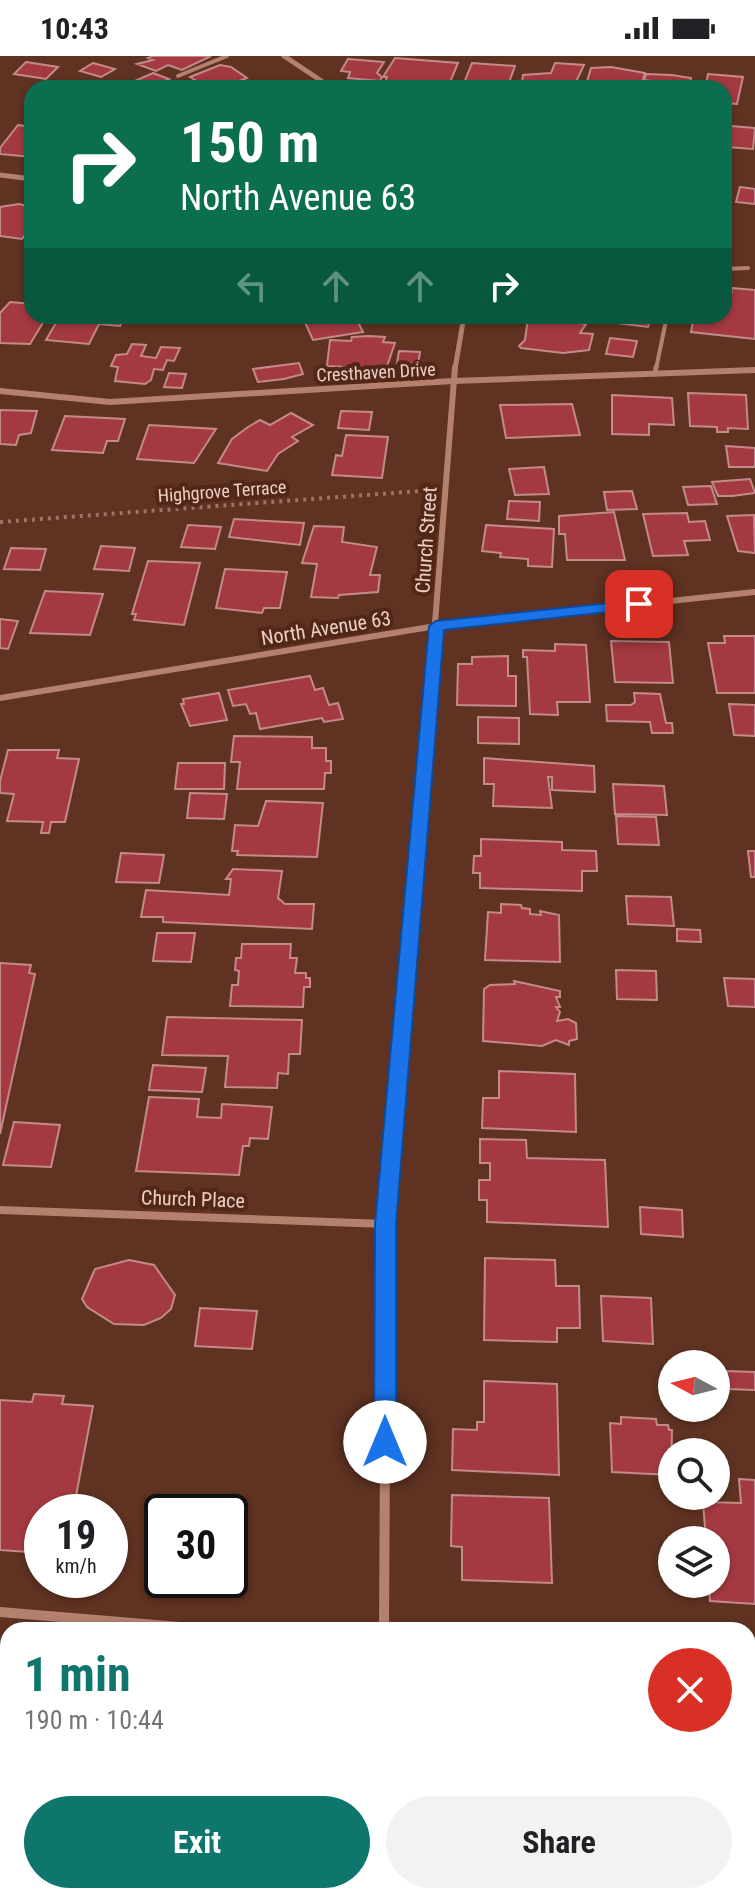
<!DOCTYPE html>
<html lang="en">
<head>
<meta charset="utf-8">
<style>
	:root { --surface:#fff; --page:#f2f2f2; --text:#202124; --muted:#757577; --accent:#0f766e }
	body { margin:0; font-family:"Roboto Condensed",sans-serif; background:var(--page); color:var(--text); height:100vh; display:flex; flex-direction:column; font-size:30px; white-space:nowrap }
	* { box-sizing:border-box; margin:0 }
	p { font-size:26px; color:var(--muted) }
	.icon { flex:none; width:44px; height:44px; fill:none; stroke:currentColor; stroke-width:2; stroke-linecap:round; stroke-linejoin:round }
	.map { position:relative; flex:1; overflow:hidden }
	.sheet { position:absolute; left:0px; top:1566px; width:756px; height:282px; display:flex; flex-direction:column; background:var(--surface); border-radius:24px 24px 0 0; box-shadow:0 2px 6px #0004 }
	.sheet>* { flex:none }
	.top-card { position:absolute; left:24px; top:24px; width:708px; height:244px; border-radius:24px; box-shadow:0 2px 6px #0004; background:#0b6e4f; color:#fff; overflow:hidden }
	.needle { width:52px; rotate:277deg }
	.fabs { position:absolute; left:658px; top:1294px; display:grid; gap:16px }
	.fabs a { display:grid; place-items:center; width:72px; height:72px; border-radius:50%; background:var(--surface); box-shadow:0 2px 6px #0004; font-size:40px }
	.speed { position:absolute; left:24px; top:1438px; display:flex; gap:16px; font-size:40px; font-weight:700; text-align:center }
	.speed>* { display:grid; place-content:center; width:104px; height:104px; border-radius:50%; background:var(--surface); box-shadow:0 2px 6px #0004; line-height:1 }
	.speed small { font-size:20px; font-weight:400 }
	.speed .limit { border:4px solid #111; border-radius:12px; background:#fff; color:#111 }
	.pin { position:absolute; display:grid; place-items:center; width:68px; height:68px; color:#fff; margin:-34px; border-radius:16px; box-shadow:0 4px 12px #0006 }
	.me { position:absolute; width:88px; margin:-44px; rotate:0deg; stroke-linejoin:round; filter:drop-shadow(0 0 6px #0008) }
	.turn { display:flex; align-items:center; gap:28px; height:168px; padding:0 24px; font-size:36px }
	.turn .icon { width:104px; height:104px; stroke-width:2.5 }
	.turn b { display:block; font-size:56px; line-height:68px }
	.lanes { display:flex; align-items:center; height:76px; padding:0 24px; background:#0003; justify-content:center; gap:40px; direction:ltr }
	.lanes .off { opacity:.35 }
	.round { display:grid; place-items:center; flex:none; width:84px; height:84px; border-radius:42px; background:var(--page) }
	.headline { display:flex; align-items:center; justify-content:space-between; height:136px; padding:0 24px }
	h1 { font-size:48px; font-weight:700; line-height:60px; color:var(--accent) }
	.button { display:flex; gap:16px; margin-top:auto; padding:16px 24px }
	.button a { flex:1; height:92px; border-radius:48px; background:var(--accent); color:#fff; font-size:32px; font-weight:700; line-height:92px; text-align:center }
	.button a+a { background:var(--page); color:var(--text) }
	.status { display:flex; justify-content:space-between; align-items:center; height:56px; padding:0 40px; background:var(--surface); direction:ltr }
	.status svg { height:22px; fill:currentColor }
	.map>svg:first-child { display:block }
	.building { fill:#a33941; stroke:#c48a8a; stroke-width:2 }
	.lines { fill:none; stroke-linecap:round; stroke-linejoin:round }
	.path { stroke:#9b7568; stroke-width:4; stroke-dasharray:3 5; stroke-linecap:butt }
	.lane-far1 { stroke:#b5816f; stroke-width:4 }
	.lane { stroke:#b5816f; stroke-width:5 }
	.street-far3 { stroke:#b5816f; stroke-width:5 }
	.street-far2 { stroke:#b5816f; stroke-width:6 }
	.street-far1 { stroke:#b5816f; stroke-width:8 }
	.street { stroke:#b5816f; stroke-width:10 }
	.route { fill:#1a73e8; stroke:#114b97; stroke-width:2 }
	.labels { text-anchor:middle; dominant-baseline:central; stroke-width:8; stroke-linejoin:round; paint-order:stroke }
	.far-street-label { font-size:18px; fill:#eccfc5; stroke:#532718 }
	.street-label { font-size:20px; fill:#eccfc5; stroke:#532718 }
</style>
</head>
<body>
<div class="status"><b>10:43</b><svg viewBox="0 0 49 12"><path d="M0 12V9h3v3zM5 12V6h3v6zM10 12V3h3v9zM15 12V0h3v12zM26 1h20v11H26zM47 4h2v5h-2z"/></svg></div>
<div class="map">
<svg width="755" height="1847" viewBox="0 0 755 1847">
	<rect width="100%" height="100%" fill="#5f3222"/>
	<g class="building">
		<path d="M153 0H211L182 14 168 9 156 15 137 8 153 4 148 2Z"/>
		<path d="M395 2 458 7 448 31 385 26 387 21H383Z"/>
		<path d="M348 3 384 6 377 17 382 21 380 25 348 22 350 16 341 15Z"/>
		<path d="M26 6 58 11 46 23 14 18Z"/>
		<path d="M93 7 115 13 101 21 80 15Z"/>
		<path d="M472 7 515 10 507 32H462Z"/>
		<path d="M555 7 584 9 573 32H521L523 19 551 17Z"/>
		<path d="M220 9 231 11 247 22 221 32H209L190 21Z"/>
		<path d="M611 11 645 17 642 26 632 25 630 32H585L591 12Z"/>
		<path d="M153 17 169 23 148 32 130 27Z"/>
		<path d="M646 18 672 19 691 22 689 32H658L660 26 644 24Z"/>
		<path d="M708 18 743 21 737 48 724 47V32H705Z"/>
		<path d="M18 69 32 71V101L0 98V92Z"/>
		<path d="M731 70 755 72 753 93 727 91Z"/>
		<path d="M740 131 755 133V148L736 146Z"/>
		<path d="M19 148 32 151V169L22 183 0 180V151Z"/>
		<path d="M732 232 755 234V283L691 276 694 260H724V250H729Z"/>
		<path d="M10 246 32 248V260H47L30 288 0 287V257Z"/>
		<path d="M60 260H95L94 266 97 260H125L120 270 99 268 89 288 46 284Z"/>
		<path d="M302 260H355L363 276 313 284Z"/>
		<path d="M618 260H651L648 271 616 267Z"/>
		<path d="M528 262 586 268 580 277 593 278 589 294 563 297 521 292 519 290 525 284Z"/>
		<path d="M369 280 385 281 383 286 395 287 386 313 327 310 330 284 351 285 352 281Z"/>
		<path d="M610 282 637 285 633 301 606 298Z"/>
		<path d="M132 288 146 289 141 300 156 302 161 291 180 292 174 305 167 304 163 314 154 313 151 324 145 328 115 325 118 311 111 310 116 299 127 298Z"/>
		<path d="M399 295 420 296 418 308 397 307Z"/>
		<path d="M299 307 303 318 284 323 258 326 253 313Z"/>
		<path d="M169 317 186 318 182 332 164 331Z"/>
		<path d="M688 337 746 339 748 373 728 372V376H717V371L690 370Z"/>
		<path d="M612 339 672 342 674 369 649 368V379L612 378Z"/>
		<path d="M572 348 580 379 506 382 500 349Z"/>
		<path d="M0 354 37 355 31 377 19 379 16 389 0 388Z"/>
		<path d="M341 355 372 356 369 374 338 372Z"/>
		<path d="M291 357 313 369 292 381 298 385 278 398 267 415 218 407 232 383 248 371 260 364 270 369Z"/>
		<path d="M65 360 125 363 118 385H107L103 397 52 394Z"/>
		<path d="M149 369 216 373 194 407 137 403Z"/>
		<path d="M346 379 388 381 382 422 332 419 336 399 342 400Z"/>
		<path d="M726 390 755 392V411H729Z"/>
		<path d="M544 411 549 438 515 439 509 413Z"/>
		<path d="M750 423 755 437 732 440H718L712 426Z"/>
		<path d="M711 430 717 448 688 449 683 431Z"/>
		<path d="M632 435 637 453 607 454 604 436Z"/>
		<path d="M509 445 540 446 539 465 507 463Z"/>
		<path d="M614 456 625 504H567L565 478H559V460Z"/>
		<path d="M687 457 689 466 705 465 710 484 684 485 688 499 653 500 643 458Z"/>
		<path d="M754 459 755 497 738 495 727 460Z"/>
		<path d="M234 463 304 467 300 489 229 481Z"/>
		<path d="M188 469 221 471 215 493 181 491Z"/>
		<path d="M486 469 554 473 552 511 528 510V503L500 501 501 497 482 495Z"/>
		<path d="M314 470 344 471 342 486 377 491 370 519H380L378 536 339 539 338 542 311 541 317 508 302 507Z"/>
		<path d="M101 490 135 492 129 515 94 513Z"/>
		<path d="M11 492 46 493 40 514 4 513Z"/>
		<path d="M148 505 200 507 184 569 134 564 136 558H132Z"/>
		<path d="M225 513 287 516 280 552H264L262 557 216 552Z"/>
		<path d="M45 535 103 538 90 579 30 577Z"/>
		<path d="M0 563 18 565 8 593 0 592Z"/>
		<path d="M724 580H755V637H717L708 587H725Z"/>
		<path d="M611 585 669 586 673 627 615 626Z"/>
		<path d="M555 588 586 589 590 646H557L558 659 530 658 527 601H523V594L555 595Z"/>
		<path d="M508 600V620H516V650L457 649 458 608H472V601Z"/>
		<path d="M310 620 315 634 323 632 329 649 338 647 343 663 324 666 322 662 260 673 256 657 250 658 246 648 233 650 228 634Z"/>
		<path d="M219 637 227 664 190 670 181 648H184L183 643Z"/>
		<path d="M634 637 660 638 666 667H672L673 677H652L650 666 607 665 606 649H631L635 646Z"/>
		<path d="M729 648 755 649V680L734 679Z"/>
		<path d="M478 661 519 662V688L478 687Z"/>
		<path d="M234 680 312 681V692H326V705H331V717H325L324 733H237L240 706H231Z"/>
		<path d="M8 694H59L57 702 79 703 65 766H51L49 777H41L43 766 7 765 14 738 0 737V725Z"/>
		<path d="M484 702 594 710 595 736 552 734V721H548L552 752 493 750 494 728H484Z"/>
		<path d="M178 707H225L224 733H175Z"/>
		<path d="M613 728 664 730 667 759 615 758Z"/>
		<path d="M190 737 227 738 224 763 187 762Z"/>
		<path d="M266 745 323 747 317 801 237 799 238 795H232L235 769 258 770Z"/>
		<path d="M616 760 656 761 659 789 618 788Z"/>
		<path d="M481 783 562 786V794L596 795 597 815H582V835L480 832V817H473L474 800H481Z"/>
		<path d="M748 795H755V821H751Z"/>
		<path d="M121 797 164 799 159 827 116 826Z"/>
		<path d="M233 813 282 815 278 842 285 848H314L312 873 163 866V861H141L146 834 229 839 231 823H226Z"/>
		<path d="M626 840 671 841 674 870 628 868Z"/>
		<path d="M501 848 521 849 522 852 530 853V858L541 859 540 855 559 859 560 906 485 904 488 856 501 857Z"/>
		<path d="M677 873 700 874 701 886 677 885Z"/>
		<path d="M157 877H195L191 906 153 905Z"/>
		<path d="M242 888H291L290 902H297L295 917H306V922H310V931H304L303 951 230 950 232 929H238L239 915 235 914 236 902H241Z"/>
		<path d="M0 907 31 909 29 917 35 918 0 1078Z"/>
		<path d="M616 914 656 915 657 944 617 943Z"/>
		<path d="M724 922 755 923V951L728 950Z"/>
		<path d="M514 925 560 935V941H556L560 951H556L560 956 557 965 568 963 576 967 577 983 569 985V989L556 984 542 990 483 985 484 933 490 929 515 928Z"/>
		<path d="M167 961 302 964 300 998H289L288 1018 278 1017 277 1032 225 1031 228 1000 162 999Z"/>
		<path d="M153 1009 206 1012 202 1036 149 1034Z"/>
		<path d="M499 1015 575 1018 576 1076 482 1072 483 1042H499Z"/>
		<path d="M149 1041 199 1043 197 1061 221 1062 222 1048 272 1051 268 1083 250 1082 249 1090H243L239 1119 136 1115Z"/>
		<path d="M14 1066 60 1069 51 1111 3 1109Z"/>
		<path d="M480 1083 526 1084 527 1102 605 1104 608 1171 487 1166V1144H479V1124H490V1107H480Z"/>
		<path d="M640 1151 682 1154 683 1181 641 1178Z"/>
		<path d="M485 1202 555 1204 556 1230H579L580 1272H557V1286L484 1284Z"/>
		<path d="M129 1204 154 1209 175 1239 171 1253 161 1262 144 1269 114 1268 87 1251 82 1243 95 1213Z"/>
		<path d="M601 1240 651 1242 653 1288 603 1285Z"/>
		<path d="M200 1252 257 1255 252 1293 195 1290Z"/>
		<path d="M724 1315 755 1316V1334L726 1333Z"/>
		<path d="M484 1325 557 1328 559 1419 452 1414 453 1373 477 1374V1366H484Z"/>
		<path d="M34 1338 64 1340 62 1348 93 1350 73 1456H42V1497L0 1494V1344L32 1346Z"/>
		<path d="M621 1361 656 1363 657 1369H668L669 1374H672L671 1419 612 1416 610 1367 621 1368Z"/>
		<path d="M739 1423 755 1424V1548L710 1545 709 1528H716V1484H706L703 1446 741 1447Z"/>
		<path d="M452 1439 549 1442 552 1527 462 1524V1491L451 1490Z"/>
		<path d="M557 1840H692V1842L687 1844 688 1847H559Z"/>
	</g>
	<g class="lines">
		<path class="path" d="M0 466 420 435"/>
		<g class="lane-far1">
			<path d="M178 20 227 0"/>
			<path d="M724 213 748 212"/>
			<path d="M656 313 667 260"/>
		</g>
		<path class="lane" d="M655 318 656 311"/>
		<g class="street-far3">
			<path d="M284 0 332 32"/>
			<path d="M0 119 32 123"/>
			<path d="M455 313 464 260"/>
		</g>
		<g class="street-far2">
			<path d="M0 335 110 346 453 325 755 314"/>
			<path d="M0 642 436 570 755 536"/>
			<path d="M424 708 455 311"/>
		</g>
		<g class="street-far1">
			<path d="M0 1154 386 1168"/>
			<path d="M386 1211V1168L425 706"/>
		</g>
		<g class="street">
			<path d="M0 1556 216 1574"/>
			<path d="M384 1574 386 1209"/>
			<path d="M748 1645 755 1646"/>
		</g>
	</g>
	<path class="route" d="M639 544 644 545V552L444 574 396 1168V1386L393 1394 385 1397 377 1394 374 1386 375 1168 429 570 436 565Z"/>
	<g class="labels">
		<g class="far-street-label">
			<text transform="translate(376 316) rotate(-3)">Cresthaven Drive</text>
			<text transform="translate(222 435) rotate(-4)">Highgrove Terrace</text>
		</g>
		<g class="street-label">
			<text transform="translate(426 484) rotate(-86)">Church Street</text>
			<text transform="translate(326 572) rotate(-9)">North Avenue 63</text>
			<text transform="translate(193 1143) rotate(2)">Church Place</text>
		</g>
	</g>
</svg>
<div class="fabs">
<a><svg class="needle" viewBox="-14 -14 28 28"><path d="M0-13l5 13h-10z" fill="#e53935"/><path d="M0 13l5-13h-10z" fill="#757577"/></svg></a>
<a><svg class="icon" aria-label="search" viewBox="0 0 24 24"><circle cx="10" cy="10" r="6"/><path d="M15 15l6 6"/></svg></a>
<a><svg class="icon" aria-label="layers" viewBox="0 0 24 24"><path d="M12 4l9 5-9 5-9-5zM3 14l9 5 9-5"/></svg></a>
</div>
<div class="speed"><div>19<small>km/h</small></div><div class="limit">30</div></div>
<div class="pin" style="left:639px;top:548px;background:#d93025"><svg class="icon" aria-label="arrive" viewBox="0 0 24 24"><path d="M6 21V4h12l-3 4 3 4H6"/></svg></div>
<svg class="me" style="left:385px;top:1386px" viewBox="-20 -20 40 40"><circle r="19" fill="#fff"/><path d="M0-13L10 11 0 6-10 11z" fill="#1a73e8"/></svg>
<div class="top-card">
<div class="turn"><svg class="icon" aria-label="right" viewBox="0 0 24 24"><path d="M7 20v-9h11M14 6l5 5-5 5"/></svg><div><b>150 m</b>North Avenue 63</div></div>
<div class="lanes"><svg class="icon off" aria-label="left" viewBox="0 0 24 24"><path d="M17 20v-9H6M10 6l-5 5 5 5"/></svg><svg class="icon off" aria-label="ahead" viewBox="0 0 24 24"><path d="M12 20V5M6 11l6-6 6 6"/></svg><svg class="icon off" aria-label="ahead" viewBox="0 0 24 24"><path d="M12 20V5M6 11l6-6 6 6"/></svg><svg class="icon" aria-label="right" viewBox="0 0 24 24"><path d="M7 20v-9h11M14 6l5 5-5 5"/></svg></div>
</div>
<section class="sheet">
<div class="headline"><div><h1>1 min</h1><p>190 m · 10:44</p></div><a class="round" style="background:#d93025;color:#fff"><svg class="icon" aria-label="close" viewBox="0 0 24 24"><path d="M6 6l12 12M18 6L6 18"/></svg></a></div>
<div class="button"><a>Exit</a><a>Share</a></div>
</section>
</div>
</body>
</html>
